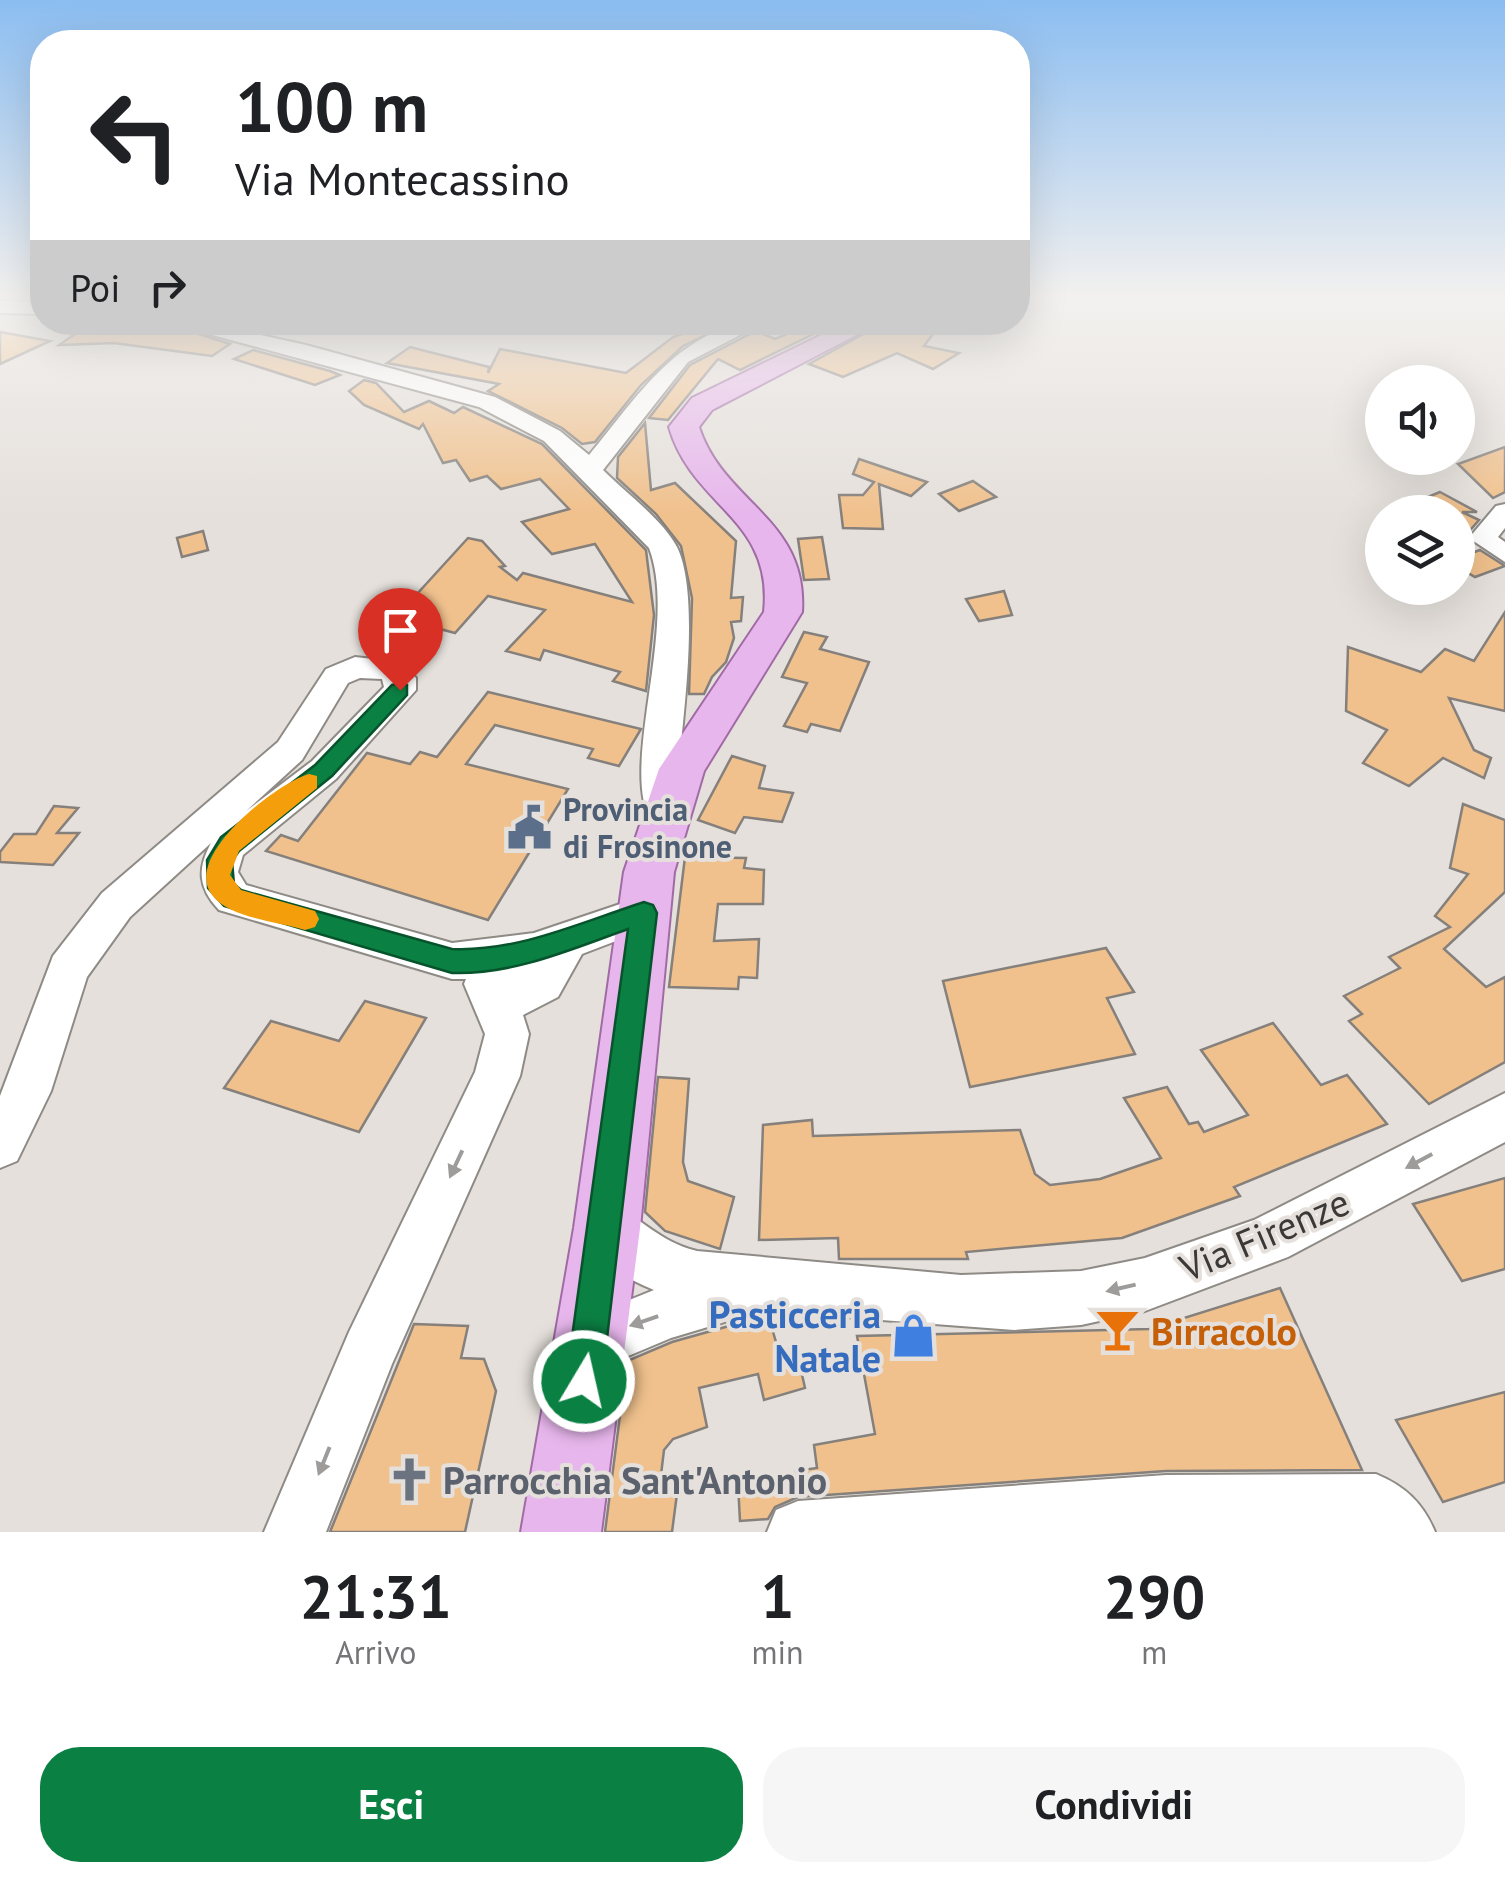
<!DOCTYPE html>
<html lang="it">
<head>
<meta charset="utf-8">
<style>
	:root { --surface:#fff; --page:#f6f6f6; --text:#202124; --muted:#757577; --accent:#0b8043 }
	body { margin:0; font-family:"PT Sans",sans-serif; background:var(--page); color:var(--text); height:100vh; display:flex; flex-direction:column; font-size:38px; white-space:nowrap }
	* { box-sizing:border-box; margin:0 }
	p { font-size:32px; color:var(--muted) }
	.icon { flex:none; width:55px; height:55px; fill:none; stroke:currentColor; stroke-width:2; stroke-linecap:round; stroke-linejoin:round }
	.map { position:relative; height:1532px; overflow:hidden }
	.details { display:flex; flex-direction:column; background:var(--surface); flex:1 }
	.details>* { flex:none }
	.banner { position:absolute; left:30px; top:30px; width:1000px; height:305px; border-radius:40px; box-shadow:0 10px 40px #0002; background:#fff; color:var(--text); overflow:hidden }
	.fabs { position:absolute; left:1365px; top:365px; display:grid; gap:20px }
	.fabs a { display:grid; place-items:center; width:110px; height:110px; border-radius:50%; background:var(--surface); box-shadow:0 10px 40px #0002; font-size:50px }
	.pin { position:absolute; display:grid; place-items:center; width:85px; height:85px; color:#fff; margin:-102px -42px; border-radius:50% 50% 50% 0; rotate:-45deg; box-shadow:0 0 10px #0007 }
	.pin .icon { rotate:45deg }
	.me { position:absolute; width:110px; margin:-55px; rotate:9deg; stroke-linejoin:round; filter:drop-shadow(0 0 8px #0008) }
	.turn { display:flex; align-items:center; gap:35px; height:210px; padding:0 40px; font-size:45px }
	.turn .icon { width:130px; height:130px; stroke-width:2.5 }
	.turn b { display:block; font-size:70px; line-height:85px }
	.then { display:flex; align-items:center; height:95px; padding:0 40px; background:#0003; gap:20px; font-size:38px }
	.eta { display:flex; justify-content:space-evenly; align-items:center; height:170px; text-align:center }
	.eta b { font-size:60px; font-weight:700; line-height:70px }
	.button { display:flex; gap:20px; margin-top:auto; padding:20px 40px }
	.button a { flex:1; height:115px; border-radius:40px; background:var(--accent); color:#fff; font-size:40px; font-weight:700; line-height:115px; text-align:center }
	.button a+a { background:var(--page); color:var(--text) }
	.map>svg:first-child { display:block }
	.building { fill:#f0c18d; stroke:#85807c; stroke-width:2.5 }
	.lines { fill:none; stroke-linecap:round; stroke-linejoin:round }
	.minor-casing { stroke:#8e8a85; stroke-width:4 }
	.major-casing { stroke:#a06ba5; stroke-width:4 }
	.minor { fill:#fff; fill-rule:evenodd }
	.major { fill:#e7b6ec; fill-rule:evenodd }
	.oneway { fill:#9d9c9b }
	.route { fill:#0b8043; stroke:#07532c; stroke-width:2.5 }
	.slow { fill:#f59e0b }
	.labels { text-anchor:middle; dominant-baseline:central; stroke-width:8; stroke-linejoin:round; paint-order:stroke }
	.service-label { font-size:32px; font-weight:bold; fill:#4e5e75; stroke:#e5e0db; text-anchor:start }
	.near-street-label { font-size:38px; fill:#3b3937; stroke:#e5e0db }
	.near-shop-label { font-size:38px; font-weight:bold; fill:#366cbe; stroke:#e5e0db; text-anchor:end }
	.near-food-label { font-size:38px; font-weight:bold; fill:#c56008; stroke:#e5e0db; text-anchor:start }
	.near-worship-label { font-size:38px; font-weight:bold; fill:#5b616d; stroke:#e5e0db; text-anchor:start }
</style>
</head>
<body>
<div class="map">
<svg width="1505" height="1532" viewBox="0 0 1505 1532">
	<rect width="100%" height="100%" fill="#e5e0db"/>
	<g class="building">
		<path d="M93 322H161L230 344 212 356 114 343 59 345Z"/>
		<path d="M717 322H732L683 346 641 385 595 442 582 444 562 428 488 391 499 384 387 363 410 347 489 367 488 373 500 349 626 373 673 337Z"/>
		<path d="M816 322H838L740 370 718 359 668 420 649 418 690 365 756 331 775 339Z"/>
		<path d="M885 322H942L924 346 959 353 933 369 897 353 843 377 809 364Z"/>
		<path d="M0 332 50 341 0 364Z"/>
		<path d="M253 350 330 371 340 375 315 385 234 359Z"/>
		<path d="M364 380 376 383 404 412 429 401 454 413 463 407 542 444 646 550 654 615 646 691 613 681 620 672 544 650 540 660 506 651 545 610 488 596 455 633 396 617 468 538 482 541 505 566 500 567 517 580 523 573 632 602 595 544 552 554 522 522 569 509 540 479 501 489 487 476 470 481 456 460 443 463 423 424 419 429 364 405 349 391Z"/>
		<path d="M645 423 651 490 675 483 736 541 731 598 743 597 741 621 731 622 734 638 726 662 712 677 704 694H689L692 598 681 546 656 514 617 478 618 457Z"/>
		<path d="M1505 447V492L1493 498 1458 464Z"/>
		<path d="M859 459 927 482 911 496 879 484 883 529 843 528 839 495H863L874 482 853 474Z"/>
		<path d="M973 481 996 497 959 511 939 494Z"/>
		<path d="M1440 492 1477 512H1462L1479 520 1466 535 1458 531V512H1392Z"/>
		<path d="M203 531 208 550 182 557 177 538Z"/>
		<path d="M822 537 829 579 804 580 798 539Z"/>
		<path d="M1480 550 1505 566 1475 577 1458 567V558Z"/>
		<path d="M1004 591 1012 615 979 621 966 599Z"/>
		<path d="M1505 612V711L1449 698 1474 750 1491 758 1484 778 1443 758 1409 786 1363 763 1387 730 1346 711 1348 647 1421 672 1445 649 1474 661Z"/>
		<path d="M804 632 827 637 820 649 869 662 840 731 811 724 807 732 784 726 807 683 782 677Z"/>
		<path d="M488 692 641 729 619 766 588 758 593 749 495 725 466 764 568 789 488 920 266 851 281 835 298 841 367 753 410 764 420 752 437 757Z"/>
		<path d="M732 756 765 766 759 788 793 793 782 822 744 817 735 833 698 820Z"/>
		<path d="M1463 804 1505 820V892L1444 949 1486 987 1505 977V1062L1429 1104 1349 1021 1362 1014 1344 996 1400 968 1389 957 1450 927 1435 916 1468 874 1450 868Z"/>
		<path d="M54 806 78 808 57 833H79L53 865 0 862V852L14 834H36Z"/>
		<path d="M685 857 746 858 744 868 764 870 763 904H718L714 941 759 939 757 978 739 977 738 989 669 987Z"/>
		<path d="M1106 948 1134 992 1107 998 1135 1054 970 1087 943 981Z"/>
		<path d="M365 1001 426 1018 359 1132 224 1088 271 1021 339 1041Z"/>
		<path d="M1273 1023 1321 1085 1347 1075 1387 1124 1234 1187 1240 1196 1122 1238 966 1252 968 1259H839L838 1238 759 1240 763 1125 812 1120 813 1136 1020 1130 1035 1174 1050 1185 1100 1179 1161 1158 1124 1098 1167 1087 1189 1124 1198 1122 1204 1132 1248 1115 1201 1050Z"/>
		<path d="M658 1077 689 1079 683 1162 688 1181 734 1197 720 1249 665 1231 645 1212Z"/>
		<path d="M1505 1178V1269L1462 1281 1413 1204Z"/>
		<path d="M1280 1288 1362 1470 1166 1471 798 1497 775 1507 768 1519 740 1521 738 1484 797 1477 796 1471 817 1468 814 1445 875 1434 857 1336 1149 1329Z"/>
		<path d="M768 1315 779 1352 796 1348 805 1388 764 1400 758 1374 699 1388 707 1427 673 1439 664 1450 660 1483 678 1486 672 1532H605L627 1361 672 1342Z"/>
		<path d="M414 1324 468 1326 461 1358 484 1359 496 1391 465 1532H330Z"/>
		<path d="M1505 1392V1482L1443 1502 1396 1420Z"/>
	</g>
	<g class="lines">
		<defs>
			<g id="minor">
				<path d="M0 301 42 302V314L0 313Z"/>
				<path d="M164 322H202L306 345 495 397 560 431 589 455C637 398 682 322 765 322L688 362 603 470C626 493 662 519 677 547 702 598 681 732 676 791L682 812 677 822 664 826 651 822C619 764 679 626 649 548L544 441 479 407Z"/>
				<path d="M1505 504V528L1498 537 1505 542V562L1469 538 1496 506Z"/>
				<path d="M355 657 402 662 416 678V690L336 779 243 855 238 872 246 885 452 943 534 933 644 896 658 901 664 913 658 925 582 954 558 997 523 1015 529 1034 520 1076 392 1364 326 1532H264L349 1332 475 1072 485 1034 464 984 466 979H452L219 910C198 888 197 869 211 843L130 917 87 977 51 1091 17 1161 0 1168V1096L53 956 102 893 278 742 326 669ZM360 678 382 679 384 687 312 761 246 811 302 760 348 683Z"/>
				<path d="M1505 1093V1142L1288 1257 1145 1311 1081 1325 1014 1330 761 1311 671 1338 590 1372 570 1364 562 1344 570 1324 654 1290C622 1277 595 1261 581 1228L589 1210 607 1202C642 1217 657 1241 697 1251L961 1275 1081 1271 1145 1258 1254 1220Z"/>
				<path d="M1376 1474C1405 1486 1423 1503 1435 1532H767L776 1510 798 1501 1166 1475Z"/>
			</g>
			<path id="major" d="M848 322H881L712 410 699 427C724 504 808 518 802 612L704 771 674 872 640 1228 601 1532H521L574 1228 624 872 659 769 764 612C774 518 692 507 669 427L692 398Z"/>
		</defs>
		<use href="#minor" class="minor-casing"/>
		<use href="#major" class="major-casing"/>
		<use href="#minor" class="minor"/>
		<use href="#major" class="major"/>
	</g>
	<defs><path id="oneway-solid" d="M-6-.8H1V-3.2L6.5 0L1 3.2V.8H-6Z" transform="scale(2.5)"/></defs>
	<g class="oneway">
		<use href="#oneway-solid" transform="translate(1419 1161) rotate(152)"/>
		<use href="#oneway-solid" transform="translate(456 1164) rotate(115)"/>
		<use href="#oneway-solid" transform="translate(1121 1288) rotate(167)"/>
		<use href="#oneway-solid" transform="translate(644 1321) rotate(161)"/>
		<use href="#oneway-solid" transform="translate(324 1461) rotate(112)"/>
	</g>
	<linearGradient id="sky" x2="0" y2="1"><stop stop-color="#8bbdf1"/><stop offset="0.58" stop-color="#f3f1ef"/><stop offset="1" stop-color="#f3f1ef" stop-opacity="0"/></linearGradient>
	<rect width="1505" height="513" fill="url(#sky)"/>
	<path class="route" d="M400 683 407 685V695L332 776 239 851 232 861 234 884 241 890 452 949C518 952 582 922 644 902L653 905 657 913 602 1381 597 1394 584 1400 571 1394 566 1381 628 929C572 949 513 975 452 973L224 906 208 888 207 860 221 837 315 765 392 685Z"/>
	<path class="slow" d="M309 774 317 776V788L239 851 230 875 241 890 315 911 319 919 315 927 305 930C279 922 229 918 212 895 182 856 277 783 309 774Z"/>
	<defs>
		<symbol id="civic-bare" viewBox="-9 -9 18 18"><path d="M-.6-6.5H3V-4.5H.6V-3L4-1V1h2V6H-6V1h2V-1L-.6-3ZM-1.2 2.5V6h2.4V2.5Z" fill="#5c6f8a" stroke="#e5e0db" stroke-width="2.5" paint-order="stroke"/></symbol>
		<symbol id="bar-bare" viewBox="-9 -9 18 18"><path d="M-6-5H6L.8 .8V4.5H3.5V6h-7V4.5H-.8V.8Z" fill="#e8710a" stroke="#e5e0db" stroke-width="2.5" paint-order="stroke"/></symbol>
		<symbol id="shop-bare" viewBox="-9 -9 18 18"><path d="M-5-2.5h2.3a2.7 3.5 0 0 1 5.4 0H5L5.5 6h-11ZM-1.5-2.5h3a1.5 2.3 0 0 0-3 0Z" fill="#3f7fe0" stroke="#e5e0db" stroke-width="2.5" paint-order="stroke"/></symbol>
		<symbol id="church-bare" viewBox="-9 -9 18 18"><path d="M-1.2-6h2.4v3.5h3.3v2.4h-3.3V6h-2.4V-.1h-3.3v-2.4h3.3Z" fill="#6b7280" stroke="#e5e0db" stroke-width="2.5" paint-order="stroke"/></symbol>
	</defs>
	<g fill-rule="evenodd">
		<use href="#civic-bare" x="498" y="796" width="63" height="63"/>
		<use href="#bar-bare" x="1086" y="1298" width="63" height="63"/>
		<use href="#shop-bare" x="882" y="1304" width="63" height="63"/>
		<use href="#church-bare" x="378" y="1448" width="63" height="63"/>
	</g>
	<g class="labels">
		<g class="service-label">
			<text x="563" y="809">Provincia<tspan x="563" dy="37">di Frosinone</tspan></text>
		</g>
		<g class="near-street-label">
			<text transform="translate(1264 1234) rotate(-23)">Via Firenze</text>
		</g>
		<g class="near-shop-label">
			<text x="881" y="1313">Pasticceria<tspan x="881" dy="44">Natale</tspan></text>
		</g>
		<g class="near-food-label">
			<text x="1151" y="1330">Birracolo</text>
		</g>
		<g class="near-worship-label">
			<text x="443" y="1479">Parrocchia Sant'Antonio</text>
		</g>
	</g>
</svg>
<div class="fabs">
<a><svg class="icon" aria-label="sound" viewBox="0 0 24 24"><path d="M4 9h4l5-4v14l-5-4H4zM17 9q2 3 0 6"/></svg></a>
<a><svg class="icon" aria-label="layers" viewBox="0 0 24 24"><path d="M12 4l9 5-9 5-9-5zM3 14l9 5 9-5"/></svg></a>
</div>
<div class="pin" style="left:400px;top:690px;background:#d93025"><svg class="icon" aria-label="arrive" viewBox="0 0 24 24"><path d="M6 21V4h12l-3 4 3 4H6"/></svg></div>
<svg class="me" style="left:584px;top:1381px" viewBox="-20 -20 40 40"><circle r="17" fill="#0b8043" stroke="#fff" stroke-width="3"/><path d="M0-11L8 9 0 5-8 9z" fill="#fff"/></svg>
<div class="banner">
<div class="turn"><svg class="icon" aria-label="left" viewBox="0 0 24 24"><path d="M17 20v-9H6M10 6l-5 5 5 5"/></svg><div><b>100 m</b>Via Montecassino</div></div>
<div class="then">Poi<svg class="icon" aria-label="right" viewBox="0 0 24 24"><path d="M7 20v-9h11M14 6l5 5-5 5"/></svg></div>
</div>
</div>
<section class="details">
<div class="eta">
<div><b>21:31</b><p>Arrivo</p></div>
<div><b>1</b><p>min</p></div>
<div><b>290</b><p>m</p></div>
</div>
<div class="button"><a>Esci</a><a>Condividi</a></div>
</section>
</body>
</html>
